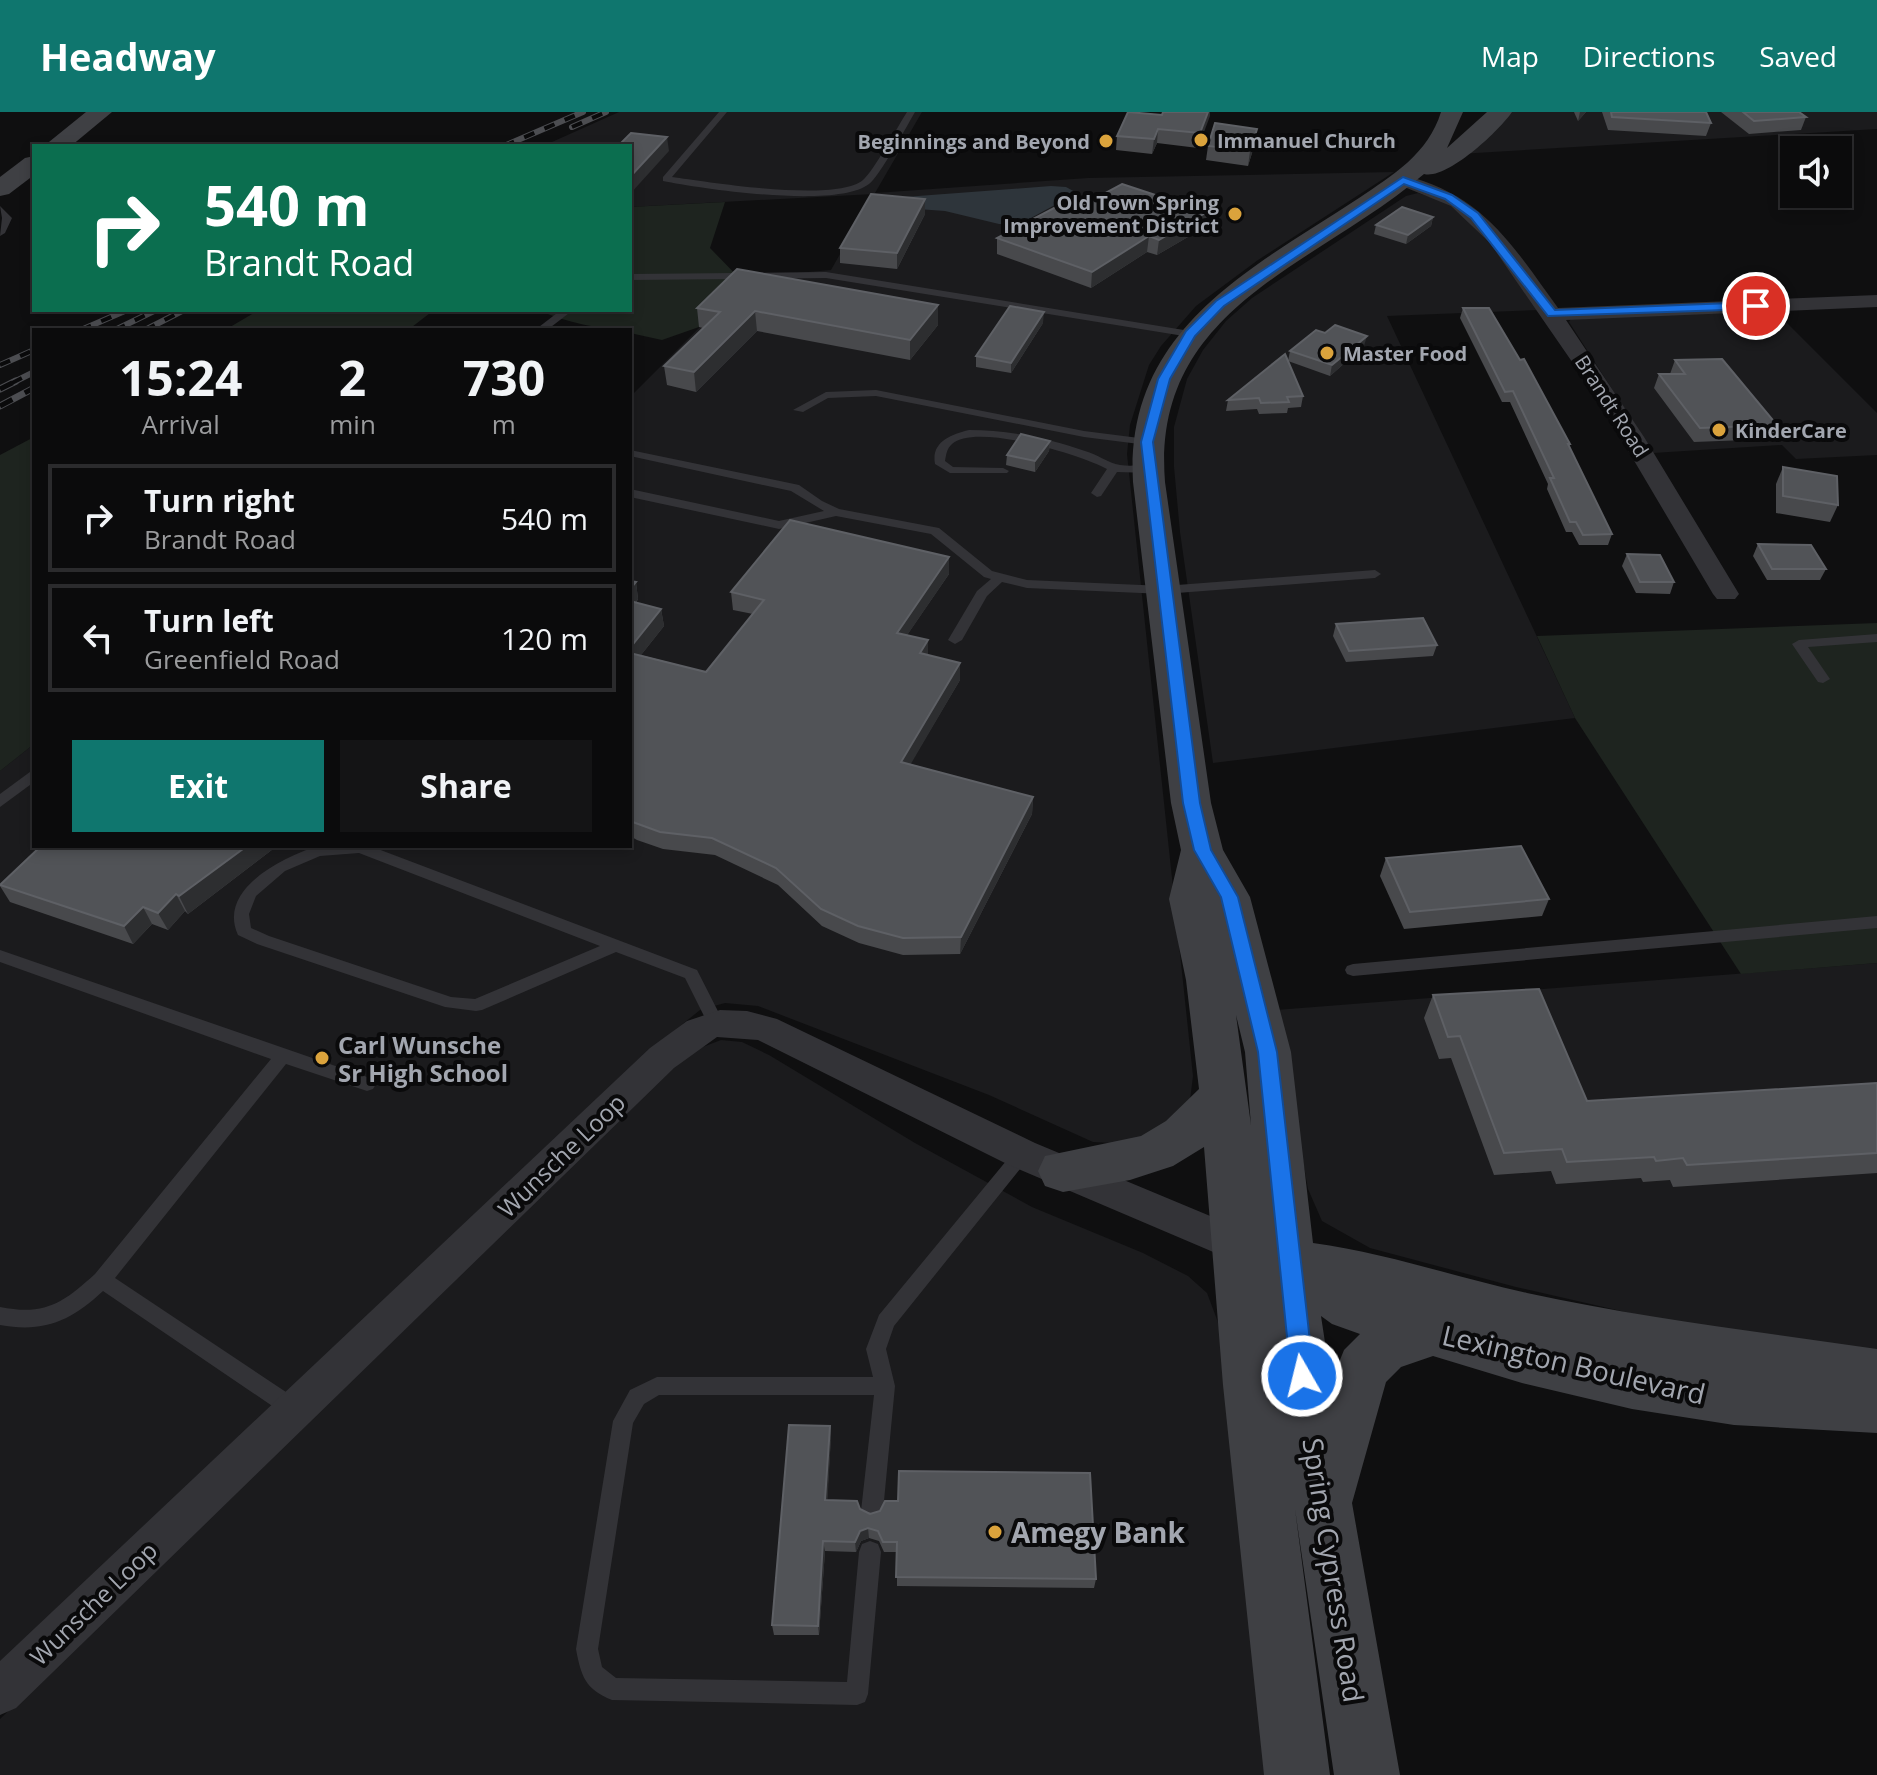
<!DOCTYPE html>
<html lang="en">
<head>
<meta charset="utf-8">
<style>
	:root { --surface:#0b0b0c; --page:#141415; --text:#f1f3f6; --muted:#9a9b9d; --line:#2b2b2d; --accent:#0f766e }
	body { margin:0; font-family:"Open Sans",sans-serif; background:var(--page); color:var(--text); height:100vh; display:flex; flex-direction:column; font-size:30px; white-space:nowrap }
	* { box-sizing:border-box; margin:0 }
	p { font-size:26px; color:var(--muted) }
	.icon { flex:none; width:44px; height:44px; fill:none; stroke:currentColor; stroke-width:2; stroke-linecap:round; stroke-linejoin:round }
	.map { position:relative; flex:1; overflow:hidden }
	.details { position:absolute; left:32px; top:216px; width:600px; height:520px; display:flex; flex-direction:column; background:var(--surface); border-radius:0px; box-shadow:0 4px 12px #0003,0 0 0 2px var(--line) }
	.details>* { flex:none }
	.banner { position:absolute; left:32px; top:32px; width:600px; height:168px; border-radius:0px; box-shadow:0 4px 12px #0003,0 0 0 2px var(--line); background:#0b6e4f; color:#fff; overflow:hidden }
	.tools { position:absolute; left:1780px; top:24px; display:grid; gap:16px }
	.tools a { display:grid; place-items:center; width:72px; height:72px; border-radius:0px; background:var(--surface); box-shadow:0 4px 12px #0003,0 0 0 2px var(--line); font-size:40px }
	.pin { position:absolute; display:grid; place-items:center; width:68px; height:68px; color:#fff; margin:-34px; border:4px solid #fff; border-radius:50%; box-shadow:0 2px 8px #0007 }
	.me { position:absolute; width:88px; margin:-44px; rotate:352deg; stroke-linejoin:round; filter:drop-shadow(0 0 6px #0008) }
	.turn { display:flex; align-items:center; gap:28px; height:168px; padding:0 40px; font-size:36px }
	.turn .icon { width:104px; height:104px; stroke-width:2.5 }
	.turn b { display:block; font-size:56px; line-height:68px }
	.eta { display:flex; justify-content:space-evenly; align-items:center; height:136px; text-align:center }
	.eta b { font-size:48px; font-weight:700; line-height:56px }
	.cta { display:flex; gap:16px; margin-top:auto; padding:16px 40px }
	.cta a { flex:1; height:92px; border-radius:0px; background:var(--accent); color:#fff; font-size:32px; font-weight:700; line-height:92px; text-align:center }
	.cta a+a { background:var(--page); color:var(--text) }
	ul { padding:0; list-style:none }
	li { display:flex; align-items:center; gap:24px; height:108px; margin:0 16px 12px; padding:0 24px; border:4px solid var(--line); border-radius:0px }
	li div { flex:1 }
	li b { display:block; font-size:30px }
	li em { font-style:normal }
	header { display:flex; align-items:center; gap:48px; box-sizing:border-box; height:112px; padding:0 40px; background:var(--accent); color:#fff }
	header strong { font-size:38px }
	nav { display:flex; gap:44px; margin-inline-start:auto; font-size:28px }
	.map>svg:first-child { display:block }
	.built { fill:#1b1b1d }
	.green { fill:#1e241f }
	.water { fill:#2e353b }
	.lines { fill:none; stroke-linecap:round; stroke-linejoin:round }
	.lane { fill:#333337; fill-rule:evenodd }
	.street { fill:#333337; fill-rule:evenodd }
	.secondary { fill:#3f4044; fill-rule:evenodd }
	.rail-far1-casing { stroke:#4c4d51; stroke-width:6 }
	.rail-casing { stroke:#4c4d51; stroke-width:7 }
	.rail-far1 { stroke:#0a0a0b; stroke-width:4; stroke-dasharray:11; stroke-linecap:butt }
	.rail { stroke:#0a0a0b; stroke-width:5; stroke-dasharray:14; stroke-linecap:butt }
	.wall { fill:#48494c }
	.shaded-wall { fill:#2d2e30 }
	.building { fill:#515357; stroke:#5e6065; stroke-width:2 }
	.route { fill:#1a73e8; stroke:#114b97; stroke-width:2 }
	.poi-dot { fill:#dba33c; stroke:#0a0a0b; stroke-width:3 }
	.labels { text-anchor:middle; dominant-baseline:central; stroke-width:8; stroke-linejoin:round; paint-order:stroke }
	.far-poi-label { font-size:20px; font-weight:bold; fill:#a2a6af; stroke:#0a0a0b; text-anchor:start }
	.far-street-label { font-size:20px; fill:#a2a6af; stroke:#0a0a0b }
	.poi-label { font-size:24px; font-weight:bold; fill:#a2a6af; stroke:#0a0a0b; text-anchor:start }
	.street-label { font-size:24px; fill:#a2a6af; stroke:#0a0a0b }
	.near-street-label { font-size:28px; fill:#a2a6af; stroke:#0a0a0b }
	.near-poi-label { font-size:28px; font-weight:bold; fill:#a2a6af; stroke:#0a0a0b; text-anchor:start }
</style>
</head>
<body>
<header>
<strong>Headway</strong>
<nav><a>Map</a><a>Directions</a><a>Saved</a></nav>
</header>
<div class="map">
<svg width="1877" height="1663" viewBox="0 0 1877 1663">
	<rect width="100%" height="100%" fill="#0f0f10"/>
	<g class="built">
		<path d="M619 0H922L875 81 1088 66 1394 60 1258 148 1196 194 1161 234 1149 253 1130 313 1127 342 1193 964 1190 988 1179 1006 1129 1032 1093 1030 989 983 758 894 725 891 700 898 669 923 0 1555V659L34 632V734H630V285L750 165 831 158 874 82 630 95V34H543Z"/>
		<path d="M1511 0H1877V17L1459 42Z"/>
		<path d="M1418 81 1448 91 1482 120 1539 198 1387 204 1575 606 1213 651 1180 420 1174 355V315L1187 267 1203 238 1226 209 1252 186 1406 84Z"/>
		<path d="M1774 198 1877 301V343L1796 347 1782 333 1653 341 1569 210 1571 207Z"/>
		<path d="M1877 851V1245L1634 1202 1516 1175 1370 1136 1322 1109 1308 1077 1276 898Z"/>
		<path d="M721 928 742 930 769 943 915 1031 1032 1095 1143 1141 1188 1164 1207 1181 1219 1213 1271 1663H0V1607L428 1195 649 977 695 938Z"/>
	</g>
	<g class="green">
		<path d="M725 90 710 136 744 171 699 215 662 228 630 221V218C600 218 565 210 538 198H630V95Z"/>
		<path d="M259 198H434L408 218H225Z"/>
		<path d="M34 325V632L0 659V343Z"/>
		<path d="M1877 511V851L1741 862 1575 606 1537 524Z"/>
	</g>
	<path class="water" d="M1051 74 1066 75 1077 81 1029 107 1013 112H999L945 99 890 95 891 86Z"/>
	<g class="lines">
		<g class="lane">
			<path d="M719 0H727L672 65C709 70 835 91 863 68 873 60 898 14 907 0H915C907 14 879 65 869 72 837 97 703 77 663 69V65Z"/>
			<path d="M0 94 12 106 5 121 0 124 2 106Z"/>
			<path d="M826 160 1190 219 1195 222 1190 225 826 166 630 168V162Z"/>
			<path d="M561 198H573L547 218H535Z"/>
			<path d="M876 278 1084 319 1147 327 1153 330 1147 333 1084 325 876 284 828 286 803 300 793 298 826 280Z"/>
			<path d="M969 318C1008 318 1048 326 1085 339 1097 342 1108 351 1120 353 1132 355 1146 351 1156 358L1150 361 1117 360 1101 384 1097 385 1091 381 1107 357C1082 343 975 310 952 332 947 336 946 343 945 349L953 355 1003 356 1009 359 1007 361H950L935 352C931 330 950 323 969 318Z"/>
			<path d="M630 338 799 373 822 389 839 397 939 416 992 459 1027 468 1164 474 1375 458 1381 462 1375 466 1164 482 1027 476 1002 470 987 484 962 528 955 532 948 528 977 479 991 467 984 465 931 422 836 404 779 417 630 385V377L779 409 824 399 791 379 630 344Z"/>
			<path d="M1877 522V530L1808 535 1830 567 1823 571 1818 570 1792 532 1799 528Z"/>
			<path d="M34 657V670L0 695V682Z"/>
			<path d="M317 734H370L697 858 724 911 722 916H710L685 866 616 840 482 898 476 899 445 895 257 832 238 823C217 777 282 746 317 734ZM359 741 600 834 475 887 451 885 269 824 251 816 249 802 256 784 285 759 320 744Z"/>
			<path d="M1877 804V816L1353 864 1347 862 1345 858 1347 854 1353 852Z"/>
			<path d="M0 838 373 967 376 972 373 977 367 979 286 952 115 1166 301 1290 304 1297 301 1304 294 1307 287 1304 103 1179C71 1209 44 1221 0 1213V1195C45 1204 63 1191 95 1162L271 947 0 850Z"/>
			<path d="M1022 1035 1028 1037 1031 1042 1028 1047 894 1214 886 1237 895 1274 883 1399 880 1406 872 1409 864 1406 861 1399 874 1283H659L644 1292 633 1311 598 1537 602 1555 616 1566 847 1570 859 1440 862 1432 870 1429 878 1432 881 1440 868 1582 865 1590 857 1593 612 1588C585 1577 581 1564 576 1537L613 1309 630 1278 657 1265H873L866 1237 879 1203 1016 1037Z"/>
		</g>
		<g class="street">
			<path d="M1403 63C1484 83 1512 133 1558 196L1877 183V195L1566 208 1644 325 1739 482 1735 487H1717L1713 482 1597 286 1490 131 1451 94 1397 72 1394 68Z"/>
			<path d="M720 898 747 899 777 907 1035 1031 1251 1121 1257 1133 1251 1145 1238 1149 1225 1145 1009 1053 758 928 717 925 674 956 16 1596 0 1603V1549L650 936 687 909Z"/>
		</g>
		<g class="secondary">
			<path d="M86 0H112L71 34H44Z"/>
			<path d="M1441 0H1463L1447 36 1487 0H1512C1499 19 1447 68 1424 62 1315 155 1151 195 1165 370L1211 691 1223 738 1250 785 1291 940 1313 1131C1386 1141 1455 1165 1527 1181 1642 1206 1760 1220 1877 1237V1321L1734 1313 1632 1297 1522 1271 1433 1244 1401 1255 1386 1270 1352 1391 1400 1663H1334L1295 1397 1330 1663H1264L1223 1273 1204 1035 1173 1054 1130 1068 1063 1080 1045 1074 1038 1059 1045 1044 1141 1024 1166 1009 1199 977 1186 868 1169 787 1181 738 1171 691 1133 370C1125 218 1249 158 1359 86 1393 63 1428 42 1441 0ZM1236 903 1245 940 1251 1013ZM1321 1204 1332 1212 1360 1222 1344 1238 1331 1270Z"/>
			<path d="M34 44V63L9 82 0 84V65L25 46Z"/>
		</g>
		<defs>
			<g id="rail-far1">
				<path d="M572 15 606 0"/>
				<path d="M504 34 583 0"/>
				<path d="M81 218 127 198"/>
				<path d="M115 218 156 198"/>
				<path d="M145 218 184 198"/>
				<path d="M0 253 34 238"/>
				<path d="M12 271 34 260"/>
			</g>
			<g id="rail">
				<path d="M0 277 16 269"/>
				<path d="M0 294 34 276"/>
			</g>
		</defs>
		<use href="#rail-far1" class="rail-far1-casing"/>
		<use href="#rail" class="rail-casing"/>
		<use href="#rail-far1" class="rail-far1"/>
		<use href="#rail" class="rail"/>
	</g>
	<g class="wall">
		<path d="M1163 0H1210L1198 36 1157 31 1152 42 1116 38 1117 24 1162 3Z"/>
		<path d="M1574 0H1586L1578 9Z"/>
		<path d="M1602 0H1706L1711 11 1706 24 1608 18Z"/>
		<path d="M1721 0H1799L1806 5 1801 18 1749 22Z"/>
		<path d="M1257 17 1255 31 1248 54 1206 48 1208 34Z"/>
		<path d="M1087 91 1207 100 1205 115 1157 143 1147 140 1091 176 997 142V126Z"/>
		<path d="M925 102 897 157 840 151V136Z"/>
		<path d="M1433 105 1431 114 1406 132 1374 122 1376 113Z"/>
		<path d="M697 196 938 213 910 248 757 219 696 280 667 273 664 254 703 216 699 215Z"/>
		<path d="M1463 196 1570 332 1569 335 1612 422 1608 433H1579L1572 420H1566L1547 377 1548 372 1510 290H1502L1460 206Z"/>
		<path d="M1043 211 1011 261 976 255V244Z"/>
		<path d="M1364 234 1330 264 1288 249 1303 284 1301 295 1288 296 1287 301 1259 302 1257 297 1226 299 1228 288 1288 249 1290 239Z"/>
		<path d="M1675 248 1777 313 1771 327 1694 330 1654 276 1659 262H1670Z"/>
		<path d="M1050 329 1049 339 1035 360 1006 353 1007 343Z"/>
		<path d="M1783 355 1838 393 1830 410 1776 401V372Z"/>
		<path d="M1758 432 1826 457 1820 468H1767L1753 444Z"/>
		<path d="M1627 442 1674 470 1670 482 1636 481 1622 454Z"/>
		<path d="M949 445V462L907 523 928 543 960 551V568L910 652 1033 685 1032 702 960 842 903 843 859 831 822 814 778 773 715 743 663 737 637 728 630 724V469L636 470 638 487 636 491 661 497 664 514 641 543 706 560 753 502 733 498 731 480Z"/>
		<path d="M1336 512 1437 533 1433 544 1346 550 1333 524Z"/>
		<path d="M277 734 188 802 185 799 168 818 152 812 133 832 10 790 0 774V772Z"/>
		<path d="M1386 746 1549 787 1542 804 1404 817 1380 764Z"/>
		<path d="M1433 883 1587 989 1877 971V1061L1673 1075 1670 1068 1643 1070 1641 1066 1556 1072 1551 1059 1494 1063 1451 946 1439 947 1424 906Z"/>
		<path d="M830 1314 831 1324 827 1388 1096 1467 1094 1476 897 1474V1440H884L879 1429 869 1426 861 1429 856 1440 825 1439 819 1523H774L772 1513Z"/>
	</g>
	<g class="shaded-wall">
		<path d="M1208 0H1210V4L1198 36 1200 21Z"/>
		<path d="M1580 0H1586L1578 9Z"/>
		<path d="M1158 17 1157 31 1152 42 1154 27Z"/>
		<path d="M1257 17 1255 31 1248 54 1250 39Z"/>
		<path d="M667 25 669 39 630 82V65Z"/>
		<path d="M925 87V102L897 157V141Z"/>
		<path d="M1207 100 1205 115 1157 143 1159 128Z"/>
		<path d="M1433 105 1431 114 1406 132 1408 123Z"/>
		<path d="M1149 124 1147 140 1091 176 1092 160Z"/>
		<path d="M938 193V213L910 248V228Z"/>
		<path d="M755 199 757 219 696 280 694 260Z"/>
		<path d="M1044 200 1043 211 1011 261V251Z"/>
		<path d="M1367 224 1364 234 1330 264 1332 253Z"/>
		<path d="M1050 329 1049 339 1035 360V349Z"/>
		<path d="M949 445V462L897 538V521Z"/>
		<path d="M636 470 638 487 630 498V477Z"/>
		<path d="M661 497 664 514 630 557V536Z"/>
		<path d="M928 528V546L920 541Z"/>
		<path d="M960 551V568L902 667 901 650Z"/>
		<path d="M1033 685 1032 702 960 842 961 825Z"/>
		<path d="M247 734H277L188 802 179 784Z"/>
		<path d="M176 782 185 799 168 818 158 801Z"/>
		<path d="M143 795 152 812 133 832 124 814Z"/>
		<path d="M830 1314 831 1324 827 1398 825 1388Z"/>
		<path d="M868 1416 869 1426 861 1429 856 1440 855 1430 860 1419Z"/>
		<path d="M823 1429 825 1439 819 1523 818 1514Z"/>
	</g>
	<g class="building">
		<path d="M1128 0 1162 3 1163 0H1208L1200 21 1158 17 1154 27 1117 24Z"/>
		<path d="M1611 0H1706L1711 11 1612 5Z"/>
		<path d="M1743 0H1799L1806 5 1754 9Z"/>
		<path d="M1215 11 1257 17 1250 39 1208 34Z"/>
		<path d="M631 21 667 25 630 65V34H618Z"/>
		<path d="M1122 72 1207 100 1159 128 1149 124 1092 160 997 126 1073 86 1087 91Z"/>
		<path d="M871 82 925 87 897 141 840 136Z"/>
		<path d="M1402 95 1433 105 1408 123 1376 113Z"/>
		<path d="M737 157 938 193 910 228 755 199 694 260 664 254 720 200 697 196Z"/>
		<path d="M1010 194 1044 200 1011 251 976 244Z"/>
		<path d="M1463 196H1489L1520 248 1524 247 1570 332H1568L1612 422 1583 423 1576 410H1570L1550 366H1554L1513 279 1505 280Z"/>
		<path d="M1335 213 1367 224 1332 253 1290 239 1316 218 1325 221Z"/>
		<path d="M1285 242 1303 284 1287 285 1289 290 1261 291 1259 286 1228 288Z"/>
		<path d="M1722 247 1777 313 1700 316 1659 262H1685L1675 248Z"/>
		<path d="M1021 322 1050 329 1035 349 1007 343Z"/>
		<path d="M1783 355 1837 364 1838 393 1783 384Z"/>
		<path d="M790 408 949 445 897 521 928 528 920 541 960 551 901 650 1033 685 961 825 903 826 858 814 821 797 776 756 712 726 660 720 630 709V541L706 560 764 488 731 480Z"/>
		<path d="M1758 432 1811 433 1826 457H1772Z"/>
		<path d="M1627 442 1660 443 1674 470H1640Z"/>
		<path d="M630 469 636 470 630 477Z"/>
		<path d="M630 489 661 497 630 536Z"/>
		<path d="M1423 506 1437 533 1349 539 1336 512Z"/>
		<path d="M41 734H247L179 784 176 782 158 801 143 795 124 814 0 773Z"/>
		<path d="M1521 734 1549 787 1410 800 1386 746Z"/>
		<path d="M1539 877 1587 989 1877 971V1041L1687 1053 1683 1046 1656 1049 1654 1045 1567 1050 1562 1037 1504 1041 1460 924 1448 925 1433 883Z"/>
		<path d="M789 1313 830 1314 825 1388 857 1389 860 1397 870 1402 880 1399 885 1389H898L899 1359 1090 1361 1096 1467 896 1465 897 1430H883L878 1419 868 1416 860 1419 855 1430 823 1429 818 1514 772 1513Z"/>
	</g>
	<path class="route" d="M1403 65 1452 83 1478 101 1555 198 1756 190 1762 194 1756 197 1548 204 1471 106 1445 87 1404 72 1224 194 1195 224 1170 267 1153 330 1200 691 1211 738 1238 785 1277 940 1314 1264 1310 1272 1302 1275 1294 1272 1291 1264 1258 940 1221 785 1194 738 1183 691 1141 330 1158 267 1186 219 1216 189Z"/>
	<g class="poi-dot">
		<circle cx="1201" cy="28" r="8"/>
		<circle cx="1106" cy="29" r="8"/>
		<circle cx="1235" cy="102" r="8"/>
		<circle cx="1327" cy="241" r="8"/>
		<circle cx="1719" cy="318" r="8"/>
		<circle cx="322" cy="946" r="8"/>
		<circle cx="995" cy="1420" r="8"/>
	</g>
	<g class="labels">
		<g class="far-poi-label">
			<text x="1217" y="28">Immanuel Church</text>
			<text x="1090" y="29" text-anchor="end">Beginnings and Beyond</text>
			<text x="1219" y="90" text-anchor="end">Old Town Spring<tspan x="1219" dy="23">Improvement District</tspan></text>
			<text x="1343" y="241">Master Food</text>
			<text x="1735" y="318">KinderCare</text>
		</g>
		<g class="far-street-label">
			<text transform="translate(1612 294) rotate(57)">Brandt Road</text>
		</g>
		<g class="poi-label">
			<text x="338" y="932">Carl Wunsche<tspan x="338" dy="28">Sr High School</tspan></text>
		</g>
		<g class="street-label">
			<text transform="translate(561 1043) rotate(-44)">Wunsche Loop</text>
			<text transform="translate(93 1491) rotate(-44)">Wunsche Loop</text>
		</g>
		<g class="near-street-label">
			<text transform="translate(1574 1252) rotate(13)">Lexington Boulevard</text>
			<text transform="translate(1334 1458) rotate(81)">Spring Cypress Road</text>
		</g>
		<g class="near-poi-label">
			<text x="1011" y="1420">Amegy Bank</text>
		</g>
	</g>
</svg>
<div class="tools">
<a><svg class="icon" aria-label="sound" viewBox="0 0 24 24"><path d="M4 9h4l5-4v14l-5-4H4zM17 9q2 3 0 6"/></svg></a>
</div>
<div class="pin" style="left:1756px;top:194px;background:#d93025"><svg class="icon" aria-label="arrive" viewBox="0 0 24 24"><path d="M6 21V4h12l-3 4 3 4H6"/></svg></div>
<svg class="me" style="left:1302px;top:1264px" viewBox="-20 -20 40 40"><circle r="17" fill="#1a73e8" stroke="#fff" stroke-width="3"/><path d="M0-11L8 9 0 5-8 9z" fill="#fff"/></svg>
<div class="banner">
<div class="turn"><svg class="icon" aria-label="right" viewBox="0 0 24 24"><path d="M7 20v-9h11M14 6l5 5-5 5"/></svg><div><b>540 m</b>Brandt Road</div></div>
</div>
<section class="details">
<div class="eta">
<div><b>15:24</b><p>Arrival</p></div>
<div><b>2</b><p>min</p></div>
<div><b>730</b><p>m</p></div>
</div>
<ul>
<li><svg class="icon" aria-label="right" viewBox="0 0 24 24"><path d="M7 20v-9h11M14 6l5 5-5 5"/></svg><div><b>Turn right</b><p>Brandt Road</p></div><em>540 m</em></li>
<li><svg class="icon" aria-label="left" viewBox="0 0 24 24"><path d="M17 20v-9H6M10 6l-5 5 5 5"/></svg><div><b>Turn left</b><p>Greenfield Road</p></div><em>120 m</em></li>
</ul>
<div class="cta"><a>Exit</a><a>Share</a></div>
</section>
</div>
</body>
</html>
